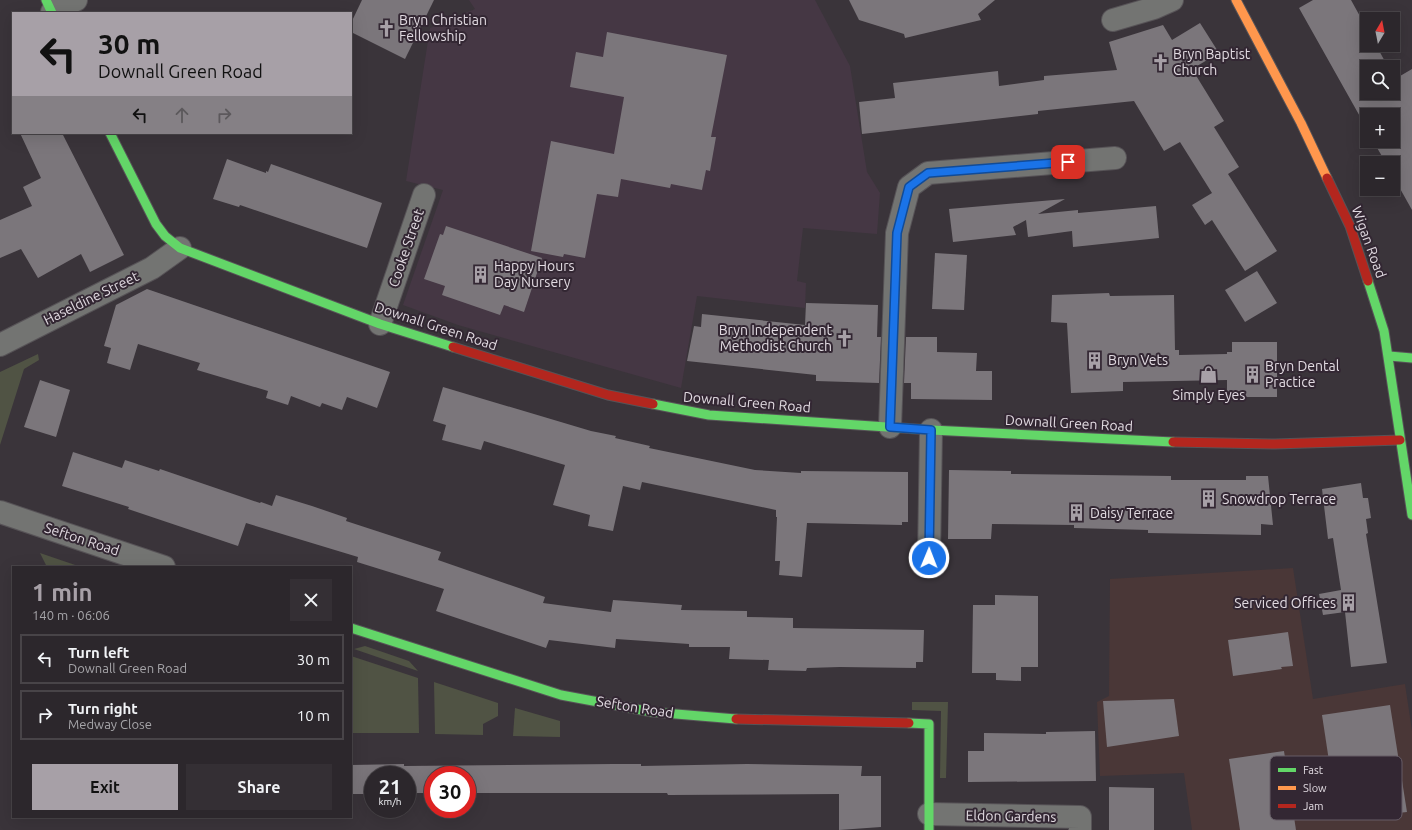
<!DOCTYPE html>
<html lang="en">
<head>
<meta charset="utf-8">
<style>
	:root { --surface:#2c272c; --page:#342f34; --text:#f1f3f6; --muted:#a6a5a9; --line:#484448; --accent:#a7a0a7 }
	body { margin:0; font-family:Ubuntu,sans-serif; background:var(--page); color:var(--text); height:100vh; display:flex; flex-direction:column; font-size:15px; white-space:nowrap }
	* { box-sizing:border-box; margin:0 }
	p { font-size:13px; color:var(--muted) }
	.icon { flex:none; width:22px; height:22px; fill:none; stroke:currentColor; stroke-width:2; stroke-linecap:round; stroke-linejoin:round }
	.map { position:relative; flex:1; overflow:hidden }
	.panel { position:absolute; left:12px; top:566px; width:340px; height:252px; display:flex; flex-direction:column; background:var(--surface); border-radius:0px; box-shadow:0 4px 16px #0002,0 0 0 1px var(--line) }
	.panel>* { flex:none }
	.guide { position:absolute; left:12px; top:12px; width:340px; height:122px; border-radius:0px; box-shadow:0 4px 16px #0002,0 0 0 1px var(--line); background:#a7a0a7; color:#111; overflow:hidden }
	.needle { width:26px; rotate:10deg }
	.tools { position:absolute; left:1360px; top:12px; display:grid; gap:8px }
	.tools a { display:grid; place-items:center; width:40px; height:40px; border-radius:0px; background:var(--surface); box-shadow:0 4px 16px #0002,0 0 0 1px var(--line); font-size:20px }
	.speed { position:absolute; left:364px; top:766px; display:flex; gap:8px; font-size:20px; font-weight:700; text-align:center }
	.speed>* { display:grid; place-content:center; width:52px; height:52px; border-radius:50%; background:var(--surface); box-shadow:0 4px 16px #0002,0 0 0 1px var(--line); line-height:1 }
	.speed small { font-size:10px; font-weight:400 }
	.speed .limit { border:6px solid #d22; background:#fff; color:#111 }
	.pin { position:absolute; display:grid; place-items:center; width:34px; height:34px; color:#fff; margin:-17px; border-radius:8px; box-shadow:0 2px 6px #0006 }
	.me { position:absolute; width:44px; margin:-22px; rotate:1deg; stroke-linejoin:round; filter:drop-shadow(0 0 3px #0008) }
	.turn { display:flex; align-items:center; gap:14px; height:84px; padding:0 20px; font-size:18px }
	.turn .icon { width:52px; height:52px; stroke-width:2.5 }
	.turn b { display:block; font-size:28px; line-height:34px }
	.lanes { display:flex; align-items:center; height:38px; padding:0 20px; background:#0003; justify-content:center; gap:20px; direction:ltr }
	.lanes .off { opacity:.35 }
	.round { display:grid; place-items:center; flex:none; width:42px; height:42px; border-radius:0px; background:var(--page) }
	.overview { display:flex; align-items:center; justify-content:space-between; height:68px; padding:0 20px }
	h1 { font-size:24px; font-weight:600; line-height:30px; color:var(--accent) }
	.button { display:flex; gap:8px; margin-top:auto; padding:8px 20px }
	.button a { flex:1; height:46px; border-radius:0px; background:var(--accent); color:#111; font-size:16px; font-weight:600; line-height:46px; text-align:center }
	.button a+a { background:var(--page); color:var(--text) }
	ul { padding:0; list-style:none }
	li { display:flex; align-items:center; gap:12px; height:50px; margin:0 8px 6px; padding:0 12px; border:2px solid var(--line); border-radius:0px }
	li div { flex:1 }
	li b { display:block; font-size:15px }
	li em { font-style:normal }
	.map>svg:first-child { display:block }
	.industrial { fill:#4a3737 }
	.education { fill:#453744 }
	.green { fill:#505344 }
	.building { fill:#7b767b }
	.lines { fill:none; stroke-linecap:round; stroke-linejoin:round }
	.street-casing { stroke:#575357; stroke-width:24 }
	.fast-casing { stroke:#575357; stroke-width:11 }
	.slow-casing { stroke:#575357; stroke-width:11 }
	.jam-casing { stroke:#575357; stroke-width:11 }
	.street { stroke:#737472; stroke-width:22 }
	.fast { stroke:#63d668; stroke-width:9 }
	.slow { stroke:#ff974d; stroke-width:9 }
	.jam { stroke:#b3261e; stroke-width:9 }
	.route-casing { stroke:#114b97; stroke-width:10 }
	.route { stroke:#1a73e8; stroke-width:7 }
	.labels { text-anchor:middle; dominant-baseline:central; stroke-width:4; stroke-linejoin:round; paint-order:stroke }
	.poi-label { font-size:14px; fill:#e1dae1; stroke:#332733; text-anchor:start }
	.street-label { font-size:14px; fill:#e1dae1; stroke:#332733 }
	.key { fill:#332733; stroke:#675d67; stroke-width:1 }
	.key-label { font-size:11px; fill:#e1dae1 }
</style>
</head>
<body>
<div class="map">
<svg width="1412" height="830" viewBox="0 0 1412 830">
	<rect width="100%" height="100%" fill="#3a343a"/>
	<path class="industrial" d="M1293 568 1313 699 1405 684 1412 731V830H1192L1184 773 1100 776 1097 702 1109 696 1110 579Z"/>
	<path class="education" d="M469 0H815L850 66 867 172 880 193 877 234 803 228 797 281 806 283 805 308 697 296 681 388 458 325 403 305 443 190 406 181 430 28 475 9Z"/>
	<g class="green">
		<path d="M38 354 39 360 24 369 0 445V372Z"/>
		<path d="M40 553 81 567H47Z"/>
		<path d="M365 646 409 661 418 671 354 649Z"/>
		<path d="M351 656 418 678 419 733H351Z"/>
		<path d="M434 682 498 703V716L483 724V735L435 734Z"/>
		<path d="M912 702H948L946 778H940L941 711 912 710Z"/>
		<path d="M515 708 560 721V737L513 736Z"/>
	</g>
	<g class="building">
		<path d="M362 0H434L405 59 351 32V23Z"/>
		<path d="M849 0H995L978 14 981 20 905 38 904 34 859 20Z"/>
		<path d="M1313 0H1351L1367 29V45H1376L1388 67H1367V93H1393V75L1395 79 1412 69V210L1393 176V163H1386L1373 141H1393V115H1367V129L1299 8Z"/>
		<path d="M1200 23 1219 53 1192 69 1224 121 1214 127 1239 167 1228 174 1277 251 1245 271 1212 220 1205 225 1192 205 1212 193 1180 142 1164 151 1134 101 1038 111V114L862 134 859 102 895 98 893 83 998 71 999 86 1044 80V76L1117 70 1109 42 1163 25 1172 40Z"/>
		<path d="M607 32 727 55 711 137H716L710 171 706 170 702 190 671 184 670 188 621 179 618 197 597 194 585 258 564 254 563 257 531 251 551 141 614 154 624 97 570 87 576 52 603 57Z"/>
		<path d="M20 133H62L124 255 90 272 81 254 38 278 21 249 0 258V220L32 206 23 187 41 178Z"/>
		<path d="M227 159 266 173V171L268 172 271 164 382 203 367 248 240 205 239 207 213 199Z"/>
		<path d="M1065 199 1038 214 1078 210V213L1156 206 1159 238 1073 247 1072 231 1028 237 1026 220 1013 227 1016 235 953 242 949 209Z"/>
		<path d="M446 226 542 258 524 312 504 305 500 315 442 295 445 286 424 279 440 234 443 235Z"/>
		<path d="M935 253 967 255 964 310 932 309Z"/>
		<path d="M1257 271 1277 303 1245 322 1225 290Z"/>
		<path d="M147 289 390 372 377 408 347 397 342 410 322 403 320 407 291 396 288 405 266 398 268 391 197 370 200 363 138 344 130 370 107 363 111 348 104 346 116 305Z"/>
		<path d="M1109 293 1110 296 1174 295 1175 350H1179V355L1227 354V352H1232V342H1277V397H1227V380L1123 382V391L1071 393 1067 323 1051 322 1052 295Z"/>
		<path d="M806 303 878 305 877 337H881L879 383 816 381V375L687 361 694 326 701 327 702 314 805 325Z"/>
		<path d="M906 337H937V352L977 353 976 371H992V400L911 399V383H904Z"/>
		<path d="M40 380 70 390 56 437 24 427Z"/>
		<path d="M443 387 591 431 616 436 615 438 650 446 649 448 755 470 801 473V471L908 472V522H902V525L807 523 802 577 779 575 780 561H775L777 517H776V510L642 482 640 490 623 486 613 531 588 526 590 515 553 505 565 465 484 441 481 450 442 440 446 425 433 421Z"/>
		<path d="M73 452 122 468 125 460 159 471 160 469 260 503 261 502 272 506 276 495 312 506 347 518 346 521 441 552 438 560 545 597 543 603 611 612 613 600 682 605 681 610 747 611V617L793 618V628L924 630 923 662H916V668L840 667 807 668 806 671 768 670 769 660 729 659 730 647H689V644L616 639 615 648 549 640 546 648 436 611 444 589 357 562 358 557 246 523 238 546 128 509 129 507 62 486Z"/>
		<path d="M949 470 1011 471V474L1171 476V480H1246V476H1268L1273 525 1261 524V535L1148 533V530L1074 528V525L992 524 991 539H948Z"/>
		<path d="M1361 483 1363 498H1368L1371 518 1366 519 1368 533 1366 534 1387 663 1351 667 1345 612 1323 615 1319 594 1341 590 1333 538 1328 539 1322 489Z"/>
		<path d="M995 595 1038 596V667H1021V681L996 680V673H972L973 605H995Z"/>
		<path d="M1288 632 1293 666 1281 667 1282 669 1233 676 1228 640Z"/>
		<path d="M1174 699 1179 736 1107 747 1103 701Z"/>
		<path d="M1390 705 1407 812 1338 820 1322 715Z"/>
		<path d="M1095 731 1096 781 968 782V751H984V733L1046 734V732Z"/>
		<path d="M1284 751 1296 830H1240L1229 759Z"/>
		<path d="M404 764V766L614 764H641V766L747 764 862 766 861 776H881V827L839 830V794L668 795 667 793H467V775H433V793H407V775H373V794H351V765Z"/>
		<path d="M1109 787 1154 788V830H1109Z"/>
	</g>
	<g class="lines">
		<defs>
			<g id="street">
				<path d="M52 12 76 0"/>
				<path d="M1113 20 1154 8 1172 0"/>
				<path d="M380 324 424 195"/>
				<path d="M0 345 152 268 180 248"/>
				<path d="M890 427 897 233 909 187 928 173 1115 158"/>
				<path d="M0 512 164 567"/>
				<path d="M929 558 931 430"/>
				<path d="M929 814 1080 817V830"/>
			</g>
			<g id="fast">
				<path d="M46 0 52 13"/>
				<path d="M110 133 156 224 165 236 180 248 380 324 453 347"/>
				<path d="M1368 281 1384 331 1412 515"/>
				<path d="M1389 356 1412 358"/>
				<path d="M653 404 709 415 931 430 1173 442"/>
				<path d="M351 628 561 695 652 712 736 719"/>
				<path d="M909 723 929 724V830"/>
			</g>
			<path id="slow" d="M1236 0 1301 123 1327 178"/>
			<g id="jam">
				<path d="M1327 178 1350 226 1368 281"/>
				<path d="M453 347 608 395 653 404"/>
				<path d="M1173 442 1275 444 1400 440"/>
				<path d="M736 719 909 723"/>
			</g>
		</defs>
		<use href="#street" class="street-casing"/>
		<use href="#fast" class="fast-casing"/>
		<use href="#slow" class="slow-casing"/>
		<use href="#jam" class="jam-casing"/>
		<use href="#street" class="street"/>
		<use href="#fast" class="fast"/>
		<use href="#slow" class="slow"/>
		<use href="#jam" class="jam"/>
	</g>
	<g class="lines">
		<defs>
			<path id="route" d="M929 558 931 430 890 427 897 233 909 187 928 173 1068 162"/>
		</defs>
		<use href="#route" class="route-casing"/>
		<use href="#route" class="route"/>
	</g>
	<defs>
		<symbol id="church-bare" viewBox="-9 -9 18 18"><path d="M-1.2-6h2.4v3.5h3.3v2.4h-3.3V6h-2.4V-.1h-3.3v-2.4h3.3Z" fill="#a7a0a7" stroke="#332733" stroke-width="2.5" paint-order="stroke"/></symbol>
		<symbol id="building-bare" viewBox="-9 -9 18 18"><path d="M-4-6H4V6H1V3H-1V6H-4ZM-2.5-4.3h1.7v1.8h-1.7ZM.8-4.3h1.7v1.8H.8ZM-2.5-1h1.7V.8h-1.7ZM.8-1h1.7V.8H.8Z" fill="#a7a0a7" stroke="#332733" stroke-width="2.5" paint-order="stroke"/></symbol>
		<symbol id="shop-bare" viewBox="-9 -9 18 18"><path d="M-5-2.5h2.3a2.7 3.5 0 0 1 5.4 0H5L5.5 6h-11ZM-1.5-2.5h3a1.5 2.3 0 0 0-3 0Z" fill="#a7a0a7" stroke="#332733" stroke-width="2.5" paint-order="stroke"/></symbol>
	</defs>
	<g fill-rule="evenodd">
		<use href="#church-bare" x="374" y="16" width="25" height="25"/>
		<use href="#church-bare" x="1148" y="50" width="25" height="25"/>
		<use href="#building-bare" x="468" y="262" width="25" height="25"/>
		<use href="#church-bare" x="832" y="326" width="25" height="25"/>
		<use href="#building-bare" x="1082" y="348" width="25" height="25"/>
		<use href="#building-bare" x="1240" y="362" width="25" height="25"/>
		<use href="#shop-bare" x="1196" y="362" width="25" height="25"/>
		<use href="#building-bare" x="1196" y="486" width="25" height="25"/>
		<use href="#building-bare" x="1064" y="500" width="25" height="25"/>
		<use href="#building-bare" x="1336" y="590" width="25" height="25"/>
	</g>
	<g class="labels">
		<g class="poi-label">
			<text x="399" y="20">Bryn Christian<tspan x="399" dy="16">Fellowship</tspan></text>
			<text x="1173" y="54">Bryn Baptist<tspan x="1173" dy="16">Church</tspan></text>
			<text x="494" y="266">Happy Hours<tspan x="494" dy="16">Day Nursery</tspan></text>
			<text x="832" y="330" text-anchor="end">Bryn Independent<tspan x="832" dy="16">Methodist Church</tspan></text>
			<text x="1108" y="360">Bryn Vets</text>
			<text x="1265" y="366">Bryn Dental<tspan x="1265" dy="16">Practice</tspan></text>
			<text x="1209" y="395" text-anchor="middle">Simply Eyes</text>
			<text x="1222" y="499">Snowdrop Terrace</text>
			<text x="1090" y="513">Daisy Terrace</text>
			<text x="1336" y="603" text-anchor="end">Serviced Offices</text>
		</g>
		<g class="street-label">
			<text transform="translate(1369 242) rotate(70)">Wigan Road</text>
			<text transform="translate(406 248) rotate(-71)">Cooke Street</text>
			<text transform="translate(91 298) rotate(-26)">Haseldine Street</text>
			<text transform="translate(436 326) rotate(18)">Downall Green Road</text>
			<text transform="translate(747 402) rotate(5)">Downall Green Road</text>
			<text transform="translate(1069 423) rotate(3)">Downall Green Road</text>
			<text transform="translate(82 539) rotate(18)">Sefton Road</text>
			<text transform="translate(635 707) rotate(9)">Sefton Road</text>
			<text transform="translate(1011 816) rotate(1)">Eldon Gardens</text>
		</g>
	</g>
	<rect x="1270" y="756" width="132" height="64" rx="6" class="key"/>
	<rect x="1278" y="768" width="18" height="4" fill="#63d668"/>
	<rect x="1278" y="786" width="18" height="4" fill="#ff974d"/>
	<rect x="1278" y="804" width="18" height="4" fill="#b3261e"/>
	<g class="key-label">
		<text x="1303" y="774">Fast</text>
		<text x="1303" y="792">Slow</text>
		<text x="1303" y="810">Jam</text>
	</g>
</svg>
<div class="tools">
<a><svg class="needle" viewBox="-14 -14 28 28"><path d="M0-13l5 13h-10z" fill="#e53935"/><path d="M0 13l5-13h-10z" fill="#a6a5a9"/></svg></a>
<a><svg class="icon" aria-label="search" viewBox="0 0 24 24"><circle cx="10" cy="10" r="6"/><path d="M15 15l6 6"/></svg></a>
<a>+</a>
<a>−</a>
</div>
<div class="speed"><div>21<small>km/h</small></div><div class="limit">30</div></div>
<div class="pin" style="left:1068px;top:162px;background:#d93025"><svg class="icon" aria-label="arrive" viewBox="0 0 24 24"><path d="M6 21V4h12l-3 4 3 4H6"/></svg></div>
<svg class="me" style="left:929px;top:558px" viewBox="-20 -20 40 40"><circle r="17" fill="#1a73e8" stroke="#fff" stroke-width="3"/><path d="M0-11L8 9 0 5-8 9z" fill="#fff"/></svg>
<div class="guide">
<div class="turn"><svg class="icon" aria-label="left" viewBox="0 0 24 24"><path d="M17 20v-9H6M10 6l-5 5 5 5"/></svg><div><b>30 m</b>Downall Green Road</div></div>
<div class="lanes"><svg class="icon" aria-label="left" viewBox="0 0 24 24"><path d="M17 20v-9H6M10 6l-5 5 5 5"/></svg><svg class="icon off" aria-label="ahead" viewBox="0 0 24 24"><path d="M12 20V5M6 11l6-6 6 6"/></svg><svg class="icon off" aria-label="right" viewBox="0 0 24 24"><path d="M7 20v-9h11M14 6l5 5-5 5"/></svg></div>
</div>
<section class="panel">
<div class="overview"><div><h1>1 min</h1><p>140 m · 06:06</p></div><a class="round"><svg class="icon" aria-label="close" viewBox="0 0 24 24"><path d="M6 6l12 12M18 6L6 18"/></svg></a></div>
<ul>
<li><svg class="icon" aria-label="left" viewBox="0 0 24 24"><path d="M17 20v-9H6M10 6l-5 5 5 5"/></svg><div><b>Turn left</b><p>Downall Green Road</p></div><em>30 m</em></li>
<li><svg class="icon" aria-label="right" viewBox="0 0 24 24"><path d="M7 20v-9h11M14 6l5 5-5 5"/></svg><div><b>Turn right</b><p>Medway Close</p></div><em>10 m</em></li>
</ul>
<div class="button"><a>Exit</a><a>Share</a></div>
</section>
</div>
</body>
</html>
